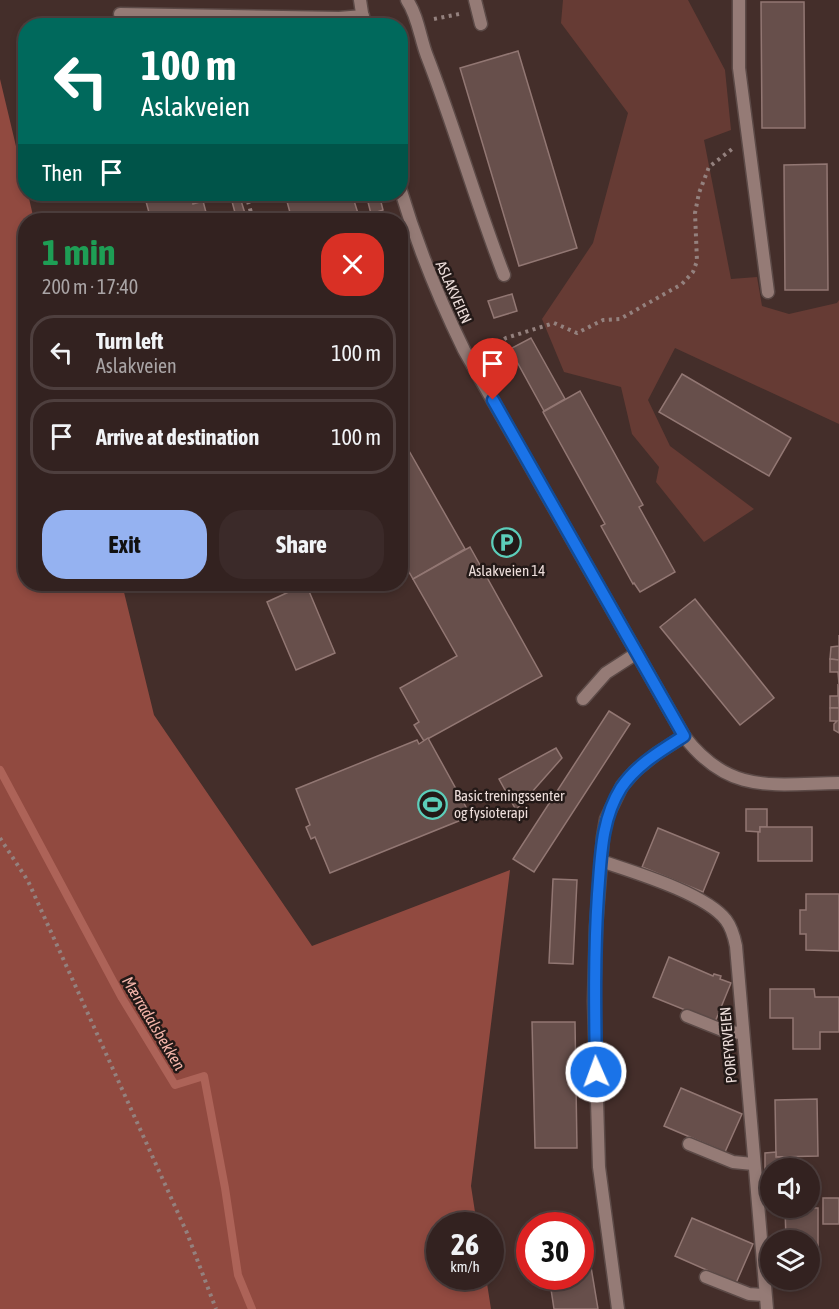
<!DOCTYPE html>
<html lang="en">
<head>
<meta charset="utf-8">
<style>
	:root { --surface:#332220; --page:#3b2a29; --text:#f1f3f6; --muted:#a9a4a5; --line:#4e3f3e; --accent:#95b2f1 }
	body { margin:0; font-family:"Asap Condensed",sans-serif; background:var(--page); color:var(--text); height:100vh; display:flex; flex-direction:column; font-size:22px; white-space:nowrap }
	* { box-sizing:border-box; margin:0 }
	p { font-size:20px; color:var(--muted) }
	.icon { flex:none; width:33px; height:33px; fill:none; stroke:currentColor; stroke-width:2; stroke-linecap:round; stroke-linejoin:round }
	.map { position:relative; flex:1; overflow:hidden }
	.panel { position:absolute; left:18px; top:213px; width:390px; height:378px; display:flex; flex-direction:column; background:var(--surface); border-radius:24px; box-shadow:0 3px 9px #0003,0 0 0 2px var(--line) }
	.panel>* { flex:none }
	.guide { position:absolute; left:18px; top:18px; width:390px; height:183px; border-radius:24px; box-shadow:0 3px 9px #0003,0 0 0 2px var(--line); background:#00695c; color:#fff; overflow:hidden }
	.fabs { position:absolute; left:760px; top:1158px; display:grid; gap:12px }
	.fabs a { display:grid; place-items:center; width:60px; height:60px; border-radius:50%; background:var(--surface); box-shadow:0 3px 9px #0003,0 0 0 2px var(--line); font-size:30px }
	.speed { position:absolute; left:426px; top:1212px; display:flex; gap:12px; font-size:30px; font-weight:700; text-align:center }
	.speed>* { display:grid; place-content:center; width:78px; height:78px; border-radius:50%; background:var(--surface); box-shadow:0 3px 9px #0003,0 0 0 2px var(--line); line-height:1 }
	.speed small { font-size:15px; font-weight:400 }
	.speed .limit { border:9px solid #d22; background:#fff; color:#111 }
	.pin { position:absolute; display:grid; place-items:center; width:51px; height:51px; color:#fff; margin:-62px -26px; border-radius:50% 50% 50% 0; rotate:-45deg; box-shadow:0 0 6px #0007 }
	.pin .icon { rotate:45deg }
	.me { position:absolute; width:66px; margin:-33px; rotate:358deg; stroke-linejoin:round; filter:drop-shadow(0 0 4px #0008) }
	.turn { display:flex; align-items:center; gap:21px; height:126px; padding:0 24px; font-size:27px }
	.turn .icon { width:78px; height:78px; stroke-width:2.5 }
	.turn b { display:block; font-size:42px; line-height:51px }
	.then { display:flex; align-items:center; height:57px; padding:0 24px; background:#0003; gap:12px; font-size:22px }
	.round { display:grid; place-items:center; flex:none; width:63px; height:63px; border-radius:24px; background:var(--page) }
	.overview { display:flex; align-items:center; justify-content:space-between; height:102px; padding:0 24px }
	h1 { font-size:36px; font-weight:700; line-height:45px; color:#1e9e55 }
	.cta { display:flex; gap:12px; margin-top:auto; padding:12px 24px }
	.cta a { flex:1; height:69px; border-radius:24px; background:var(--accent); color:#111; font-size:24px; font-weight:700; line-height:69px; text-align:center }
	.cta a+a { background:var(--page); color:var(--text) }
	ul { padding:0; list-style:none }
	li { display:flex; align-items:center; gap:18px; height:75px; margin:0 12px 9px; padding:0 12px; border:3px solid var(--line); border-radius:24px }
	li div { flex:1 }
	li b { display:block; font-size:22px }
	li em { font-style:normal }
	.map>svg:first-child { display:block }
	.green { fill:#663b34 }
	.forest { fill:#914a40 }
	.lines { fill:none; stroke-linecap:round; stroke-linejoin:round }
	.stream { stroke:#ad6358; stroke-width:8 }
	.building { fill:#674f4b; stroke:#927773; stroke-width:1.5 }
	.service-casing { stroke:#5c4a47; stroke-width:15 }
	.minor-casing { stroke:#5c4a47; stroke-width:15 }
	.tertiary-casing { stroke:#5c4a47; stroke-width:15 }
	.path { stroke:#94817e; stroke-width:4; stroke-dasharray:3 4.5; stroke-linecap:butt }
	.service { stroke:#957b76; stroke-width:12 }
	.minor { stroke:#957b76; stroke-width:12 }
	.tertiary { stroke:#957b76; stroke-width:12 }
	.route-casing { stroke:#114b97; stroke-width:15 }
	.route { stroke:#1a73e8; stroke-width:10 }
	.labels { text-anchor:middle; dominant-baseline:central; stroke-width:5; stroke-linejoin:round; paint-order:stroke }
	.street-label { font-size:15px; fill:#ecddda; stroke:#231917 }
	.poi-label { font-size:15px; fill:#ecddda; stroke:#231917 }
	.water-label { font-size:16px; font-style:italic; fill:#f5b5aa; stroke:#231917 }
</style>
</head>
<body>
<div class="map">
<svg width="839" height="1309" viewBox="0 0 839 1309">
	<rect width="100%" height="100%" fill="#442e2a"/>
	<path class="green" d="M563 0H688L725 70 731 130 704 140 731 279 757 277 762 306 789 314 837 303 839 300V424L675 348 648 400 670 446 754 509 704 542 656 482 659 467 632 434 621 387 564 372 542 319 593 243 628 113 561 23Z"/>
	<path class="forest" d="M0 79 25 184 26 194H28L34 220H26V584H122L154 715 312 946 510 870 471 1186 477 1225 440 1226V1276L486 1277 491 1309H0Z"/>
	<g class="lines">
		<path class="stream" d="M0 770 122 998 175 1085 204 1076 225 1188 238 1275 252 1309"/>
	</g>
	<g class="building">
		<path d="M761 2H804L805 128H762Z"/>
		<path d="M518 51 577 248 519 266 460 68Z"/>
		<path d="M827 164 828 290H785L784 165Z"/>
		<path d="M144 194H191L193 204 203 201 208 220H151Z"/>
		<path d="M230 194H239L247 220H237Z"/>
		<path d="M285 194H352L360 220H292Z"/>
		<path d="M366 194H379L383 210 371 214Z"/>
		<path d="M512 294 517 311 494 318 488 301Z"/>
		<path d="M531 338 565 399 544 411 510 349Z"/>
		<path d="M682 374 791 438 769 476 659 412Z"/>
		<path d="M580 391 643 505 639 507 675 572 640 592 634 583 633 584 601 526 605 524 543 412Z"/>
		<path d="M400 435 465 549 413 579 400 556Z"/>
		<path d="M470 547 542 676 424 741 414 725 419 722 400 688 457 656 413 579Z"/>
		<path d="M306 584 335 653 296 670 267 602Z"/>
		<path d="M695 599 774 698 740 725 660 627Z"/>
		<path d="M839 635V660L830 659 831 647 839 646Z"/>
		<path d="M830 659 839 660V684L838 672H830Z"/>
		<path d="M838 684 839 708H830V696H838Z"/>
		<path d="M830 708H839V733L834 730V724L837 721H830Z"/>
		<path d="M609 711 630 724 534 872 513 859Z"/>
		<path d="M428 738 471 816 330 873 315 837 311 839 306 827 310 825 296 789 417 740 419 744Z"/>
		<path d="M556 748 562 758 516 810 499 779Z"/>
		<path d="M746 809H767V827H760V832L746 831Z"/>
		<path d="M760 827H812V861H758V832H760Z"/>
		<path d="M658 828 719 853 703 892 642 867Z"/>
		<path d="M553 879 577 880 573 964 549 963Z"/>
		<path d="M806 894H839V951L806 950V934H800V910H806Z"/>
		<path d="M669 957 713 976 714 974 721 976 720 979 731 983 715 1022 653 997Z"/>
		<path d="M770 989H814L815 997H839V1032H820V1049H793V1018H770Z"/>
		<path d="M532 1022H575L577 1148H535Z"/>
		<path d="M681 1088 742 1114 725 1152 664 1126Z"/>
		<path d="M817 1099 818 1156 776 1157 775 1100Z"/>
		<path d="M776 1152V1157H792V1168L765 1170V1153Z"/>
		<rect x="823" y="1198" width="16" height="26"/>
		<path d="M785 1208H818V1259H810V1240H786Z"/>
		<path d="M692 1218 753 1244 736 1283 675 1256Z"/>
		<path d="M588 1249 598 1309H554L549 1276H580V1250Z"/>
	</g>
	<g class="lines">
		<defs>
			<g id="service">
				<path d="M407 0C418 16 420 38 427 56 455 128 476 203 504 275"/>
				<path d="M475 0 481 24"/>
				<path d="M739 0V68L768 292"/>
				<path d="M120 14 339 18 363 16"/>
				<path d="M583 699 606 673 637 653"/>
				<path d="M687 1016 727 1032 742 1033"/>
				<path d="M689 1144 733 1162 753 1164"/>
				<path d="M706 1277 749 1294 765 1295"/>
			</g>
			<g id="minor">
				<path d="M601 861C633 872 705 893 726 920 732 928 734 936 736 946L767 1309"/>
				<path d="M618 1309 599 1167 594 1001 596 926 603 837 606 819 622 786 635 771 656 754 684 736"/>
			</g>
			<g id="tertiary">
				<path d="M360 0 364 26"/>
				<path d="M400 188C417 245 438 297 464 350L684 736C729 795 772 784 839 783"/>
			</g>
		</defs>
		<use href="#service" class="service-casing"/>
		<use href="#minor" class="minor-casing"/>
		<use href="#tertiary" class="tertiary-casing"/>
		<g class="path">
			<path d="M434 19 459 14"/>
			<path d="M246 194 253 220"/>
			<path d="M485 351 506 338 554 323 577 333 603 320 620 319 682 284 693 272 697 261 695 213 699 193 709 167 732 149"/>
			<path d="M0 838 28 881 187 1233 216 1309"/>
		</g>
		<use href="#service" class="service"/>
		<use href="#minor" class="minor"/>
		<use href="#tertiary" class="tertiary"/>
	</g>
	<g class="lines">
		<defs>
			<path id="route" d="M493 400 684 736C662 750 636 765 621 788 601 820 601 857 598 894 594 953 595 1012 596 1072"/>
		</defs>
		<use href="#route" class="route-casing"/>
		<use href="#route" class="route"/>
	</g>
	<defs>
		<symbol id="parking-ring" viewBox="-11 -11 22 22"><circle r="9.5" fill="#231917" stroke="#5cceba" stroke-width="1.5"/><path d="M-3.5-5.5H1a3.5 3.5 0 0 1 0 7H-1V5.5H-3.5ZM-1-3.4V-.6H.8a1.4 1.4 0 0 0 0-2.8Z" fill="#5cceba"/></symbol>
		<symbol id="stadium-ring" viewBox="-11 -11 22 22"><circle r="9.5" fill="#231917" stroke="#5cceba" stroke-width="1.5"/><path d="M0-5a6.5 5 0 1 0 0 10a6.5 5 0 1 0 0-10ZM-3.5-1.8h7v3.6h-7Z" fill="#5cceba"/></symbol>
	</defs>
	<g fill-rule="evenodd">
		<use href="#parking-ring" x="490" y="526" width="33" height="33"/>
		<use href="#stadium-ring" x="416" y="788" width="33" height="33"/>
	</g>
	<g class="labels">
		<g class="street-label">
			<text transform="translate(454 292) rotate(66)">ASLAKVEIEN</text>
			<text transform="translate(728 1045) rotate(-95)">PORFYRVEIEN</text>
		</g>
		<g class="poi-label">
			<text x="507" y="570">Aslakveien 14</text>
			<text x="454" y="795" text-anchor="start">Basic treningssenter<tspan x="454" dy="17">og fysioterapi</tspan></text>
		</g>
		<g class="water-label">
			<text transform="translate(154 1023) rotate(59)">Mærradalsbekken</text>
		</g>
	</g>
</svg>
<div class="fabs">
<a><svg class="icon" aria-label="sound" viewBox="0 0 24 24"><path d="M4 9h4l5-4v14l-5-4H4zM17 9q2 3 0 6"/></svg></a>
<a><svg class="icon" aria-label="layers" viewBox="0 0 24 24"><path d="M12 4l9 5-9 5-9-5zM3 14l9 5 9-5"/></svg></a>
</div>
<div class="speed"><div>26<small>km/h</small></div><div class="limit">30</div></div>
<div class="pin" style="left:493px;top:400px;background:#d93025"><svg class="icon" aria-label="arrive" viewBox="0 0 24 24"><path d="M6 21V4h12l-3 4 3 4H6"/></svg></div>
<svg class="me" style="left:596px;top:1072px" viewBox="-20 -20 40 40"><circle r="17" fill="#1a73e8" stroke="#fff" stroke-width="3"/><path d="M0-11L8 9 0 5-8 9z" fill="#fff"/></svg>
<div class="guide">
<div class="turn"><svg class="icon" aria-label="left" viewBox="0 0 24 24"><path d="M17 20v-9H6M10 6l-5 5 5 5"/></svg><div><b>100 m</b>Aslakveien</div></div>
<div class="then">Then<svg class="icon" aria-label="arrive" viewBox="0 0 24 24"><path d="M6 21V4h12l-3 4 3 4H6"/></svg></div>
</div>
<section class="panel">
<div class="overview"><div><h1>1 min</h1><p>200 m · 17:40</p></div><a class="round" style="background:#d93025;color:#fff"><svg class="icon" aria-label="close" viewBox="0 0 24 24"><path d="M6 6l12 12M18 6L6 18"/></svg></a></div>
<ul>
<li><svg class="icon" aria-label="left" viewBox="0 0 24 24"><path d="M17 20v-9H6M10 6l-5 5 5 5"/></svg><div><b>Turn left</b><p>Aslakveien</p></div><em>100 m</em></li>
<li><svg class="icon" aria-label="arrive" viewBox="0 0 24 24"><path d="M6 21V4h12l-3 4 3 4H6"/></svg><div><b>Arrive at destination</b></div><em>100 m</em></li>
</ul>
<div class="cta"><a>Exit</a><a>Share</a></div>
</section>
</div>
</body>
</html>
